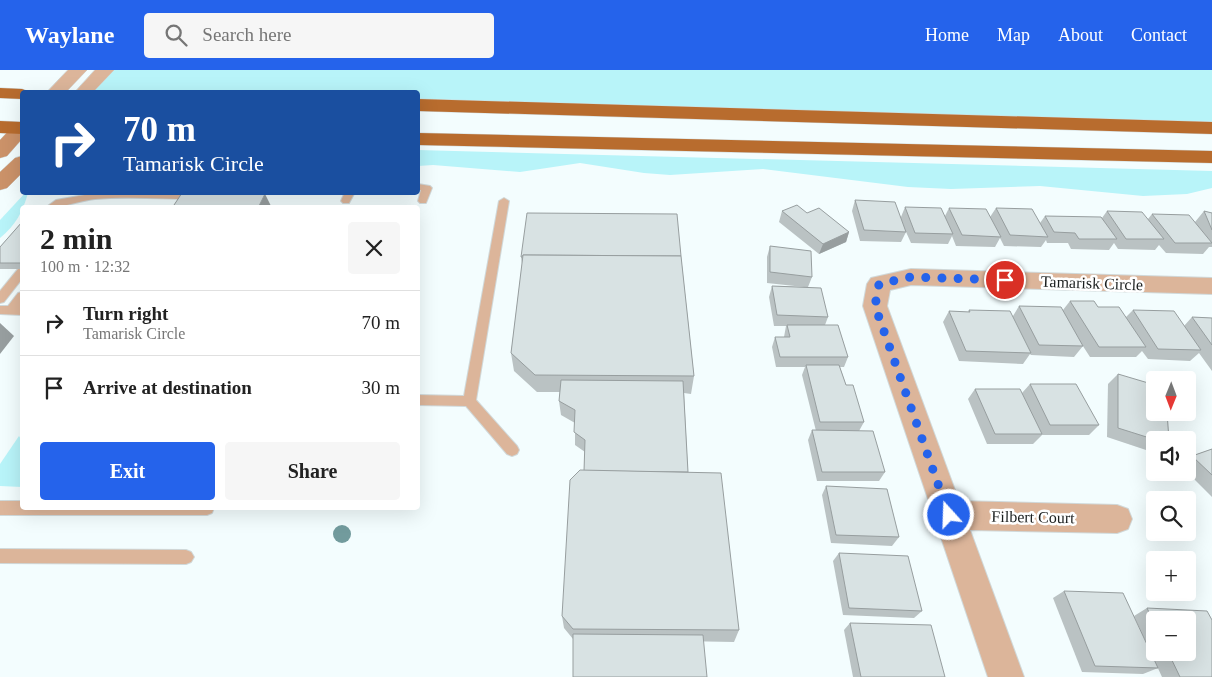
<!DOCTYPE html>
<html lang="en">
<head>
<meta charset="utf-8">
<style>
	:root { --surface:#fff; --page:#f6f6f6; --text:#222; --muted:#767676; --line:#e0e0e0; --accent:#2563eb }
	body { margin:0; font-family:"Times New Roman",serif; background:var(--page); color:var(--text); height:100vh; display:flex; flex-direction:column; font-size:19px; white-space:nowrap }
	* { box-sizing:border-box; margin:0 }
	p { font-size:16px; color:var(--muted) }
	.icon { flex:none; width:28px; height:28px; fill:none; stroke:currentColor; stroke-width:2; stroke-linecap:round; stroke-linejoin:round }
	.map { position:relative; flex:1; overflow:hidden }
	.panel { position:absolute; left:20px; top:135px; width:400px; height:305px; display:flex; flex-direction:column; background:var(--surface); border-radius:5px; box-shadow:0 5px 20px #0002 }
	.panel>* { flex:none }
	.hud { position:absolute; left:20px; top:20px; width:400px; height:105px; border-radius:5px; box-shadow:0 5px 20px #0002; background:#1a4fa0; color:#fff; overflow:hidden }
	.needle { width:32px; rotate:181deg }
	.fabs { position:absolute; left:1146px; top:301px; display:grid; gap:10px }
	.fabs a { display:grid; place-items:center; width:50px; height:50px; border-radius:5px; background:var(--surface); box-shadow:0 5px 20px #0002; font-size:25px }
	.pin { position:absolute; display:grid; place-items:center; width:42px; height:42px; color:#fff; margin:-21px; border:2px solid #fff; border-radius:50%; box-shadow:0 1px 5px #0007 }
	.me { position:absolute; width:55px; margin:-28px; rotate:340deg; stroke-linejoin:round; filter:drop-shadow(0 0 4px #0008) }
	.turn { display:flex; align-items:center; gap:18px; height:105px; padding:0 20px; font-size:22px }
	.turn .icon { width:65px; height:65px; stroke-width:2.5 }
	.turn b { display:block; font-size:35px; line-height:42px }
	.round { display:grid; place-items:center; flex:none; width:52px; height:52px; border-radius:5px; background:var(--page) }
	.summary { display:flex; align-items:center; justify-content:space-between; height:85px; padding:0 20px }
	h1 { font-size:30px; font-weight:700; line-height:38px }
	.cta { display:flex; gap:10px; margin-top:auto; padding:10px 20px }
	.cta a { flex:1; height:58px; border-radius:5px; background:var(--accent); color:#fff; font-size:20px; font-weight:700; line-height:58px; text-align:center }
	.cta a+a { background:var(--page); color:var(--text) }
	ul { padding:0; list-style:none }
	li { display:flex; align-items:center; gap:15px; height:65px; padding:0 20px; border-top:1px solid var(--line) }
	li div { flex:1 }
	li b { display:block; font-size:19px }
	li em { font-style:normal }
	header { display:flex; align-items:center; gap:30px; box-sizing:border-box; height:70px; padding:0 25px; background:var(--accent); color:#fff }
	header strong { font-size:24px }
	nav { display:flex; gap:28px; margin-inline-start:auto; font-size:18px }
	.search { width:350px; height:45px; background:var(--page); display:flex; align-items:center; gap:12px; box-sizing:border-box; padding:0 18px; border-radius:5px; color:var(--muted); font-size:19px }
	.map>svg:first-child { display:block }
	.green { fill:#b8f4f9 }
	.lines { fill:none; stroke-linecap:round; stroke-linejoin:round }
	.service-casing { stroke:#d0d9da; stroke-width:2 }
	.minor-casing { stroke:#d0d9da; stroke-width:2 }
	.tertiary-casing { stroke:#d0d9da; stroke-width:1 }
	.secondary-casing { stroke:#d0d9da; stroke-width:1 }
	.trunk-casing { stroke:#d0d9da; stroke-width:1 }
	.service { fill:#dcb59a; fill-rule:evenodd }
	.minor { fill:#dcb59a; fill-rule:evenodd }
	.tertiary { fill:#dcb59a; fill-rule:evenodd }
	.secondary { fill:#cb9269; fill-rule:evenodd }
	.trunk { fill:#b86c2e; fill-rule:evenodd }
	.tree { fill:#729b9d }
	.wall { fill:#bac2c3; fill-rule:evenodd }
	.shaded-wall { fill:#979e9f }
	.building { fill:#d8e2e3; stroke:#979e9f }
	.route { stroke:#2563eb; stroke-width:9; stroke-dasharray:0 16.2 }
	.labels { text-anchor:middle; dominant-baseline:central; stroke-width:5; stroke-linejoin:round; paint-order:stroke }
	.street-label { font-size:16px; fill:#1a1e1e; stroke:#fff }
</style>
</head>
<body>
<header>
<strong>Waylane</strong>
<div class="search"><svg class="icon" aria-label="search" viewBox="0 0 24 24"><circle cx="10" cy="10" r="6"/><path d="M15 15l6 6"/></svg>Search here</div>
<nav><a>Home</a><a>Map</a><a>About</a><a>Contact</a></nav>
</header>
<div class="map">
<svg width="1212" height="607" viewBox="0 0 1212 607">
	<rect width="100%" height="100%" fill="#f3fdfe"/>
	<g class="green">
		<path d="M105 0H1212V58L418 35V22H84Z"/>
		<path d="M418 80 1212 101V118L1187 124 1143 126 1040 116 951 119 908 117 763 99 670 105 644 103 580 93 520 102 433 95 418 96Z"/>
		<path d="M26 122 28 123C23 141 16 155 0 168V150Z"/>
		<path d="M19 366 22 371V417L0 416V394Z"/>
	</g>
	<g class="lines">
		<defs>
			<g id="service">
				<path d="M418 114 430 116 432 118 426 133H420L418 131 421 120H418Z"/>
				<path d="M345 122H355L349 133H343L341 131Z"/>
				<path d="M96 123H197L202 126 197 129C163 129 129 126 95 129 78 131 62 138 45 138L56 130Z"/>
				<path d="M504 128 509 131 476 330 517 376 519 380 517 384 512 386 507 384 466 336 418 335V325L464 326 499 131Z"/>
				<path d="M22 198V209L4 232 0 233V221L18 199Z"/>
				<path d="M22 222V234L20 237H22V245L0 244V236H8L18 223Z"/>
				<path d="M0 431H22V438H214L212 443 207 445H0Z"/>
				<path d="M0 479 186 480 191 482 194 487 191 492 186 494 0 493Z"/>
			</g>
			<path id="minor" d="M911 199 1212 208V224L911 215 890 220 887 236 959 431 1117 435 1128 439 1132 449 1128 459 1117 463 970 460 1024 607H988L863 236 867 214 871 208Z"/>
			<g id="tertiary">
				<path d="M68 0H87L66 22H47Z"/>
				<path d="M95 0H114L93 22H75Z"/>
			</g>
			<g id="secondary">
				<path d="M22 52V69L7 86 0 88V70L15 54Z"/>
				<path d="M22 86V103L7 118 0 120V102L15 88Z"/>
			</g>
			<g id="trunk">
				<path d="M0 18 22 19 30 22H22V29L0 28Z"/>
				<path d="M418 29 1212 52V64L418 41Z"/>
				<path d="M0 51 22 52V64L0 63Z"/>
				<path d="M418 63 1212 81V93L418 75Z"/>
			</g>
		</defs>
		<use href="#service" class="service-casing"/>
		<use href="#minor" class="minor-casing"/>
		<use href="#tertiary" class="tertiary-casing"/>
		<use href="#secondary" class="secondary-casing"/>
		<use href="#trunk" class="trunk-casing"/>
		<use href="#service" class="service"/>
		<use href="#minor" class="minor"/>
		<use href="#tertiary" class="tertiary"/>
		<use href="#secondary" class="secondary"/>
		<use href="#trunk" class="trunk"/>
	</g>
	<circle class="tree" cx="342" cy="464" r="9"/>
	<g class="wall">
		<path d="M855 130 901 147 905 137 945 146 949 138 990 147 996 138 1040 153 1045 146 1102 148 1107 141 1148 149 1152 144 1195 152 1204 141 1212 143V177H1209L1203 184 1166 183 1159 175 1155 180 1118 179 1114 173 1109 180 1071 179 1068 173H1047L1046 170 1041 177 1004 176 1000 168 995 177 956 176 952 166 948 174 911 173 902 153 906 162 901 172 860 171 852 141Z"/>
		<path d="M782 141 807 143 849 162 846 172 819 184 779 152Z"/>
		<path d="M22 152V199H0V177Z"/>
		<path d="M770 176 812 207 808 217 828 247 825 255 848 287 844 297H840L846 315 864 352 859 361 885 402 879 411H817L808 370 812 360 816 361 802 305 805 297H776L772 277 775 267H784L786 256H774L769 227 772 216 804 217 767 213V187Z"/>
		<path d="M681 186 694 306 691 324 684 323 688 402 739 560 734 572 573 569 564 558 562 546 584 401 585 382 575 375V353L561 345 559 331 560 322H537L514 301 511 283 522 194 521 187Z"/>
		<path d="M1070 231 1098 237 1126 247 1133 240 1184 256 1192 247 1212 248V301L1199 283 1190 291 1148 289 1142 281 1136 287H1090L1079 270 1083 276 1074 287 1031 285 1030 284 1023 294 959 291 943 252 949 241 968 242 969 240 1013 246 1019 236 1063 240Z"/>
		<path d="M1118 304 1155 370V383L1107 367 1108 314Z"/>
		<path d="M1030 314 1099 355 1089 365H1042L1033 374H987L968 329 975 319 1022 323Z"/>
		<path d="M1212 379V427L1187 402 1188 389 1192 386Z"/>
		<path d="M826 416 899 467 892 476 831 473 822 425Z"/>
		<path d="M839 483 922 541 914 548 843 545 833 491Z"/>
		<path d="M1064 521 1158 598 1143 604 1082 602 1053 528Z"/>
		<path d="M1147 538 1212 607H1162L1134 546ZM1155 550 1188 582H1155Z"/>
		<path d="M850 553 945 607H853L844 560Z"/>
	</g>
	<g class="shaded-wall">
		<path d="M265 124 272 138H258Z"/>
		<path d="M849 162 846 172 819 184 823 174Z"/>
		<path d="M0 253 14 266 0 284Z"/>
	</g>
	<g class="building">
		<path d="M182 123 265 124 258 138H172Z"/>
		<path d="M855 130 895 132 906 162 864 160Z"/>
		<path d="M797 135 807 143 819 138 849 162 823 174 782 141Z"/>
		<path d="M905 137 941 138 953 164 915 163Z"/>
		<path d="M949 138 986 139 1001 167 962 165Z"/>
		<path d="M996 138 1032 139 1048 167 1010 165Z"/>
		<path d="M1107 141 1142 142 1164 169H1126Z"/>
		<path d="M1204 141 1212 143V160Z"/>
		<path d="M527 143 677 144 681 186 523 185 522 187H521Z"/>
		<path d="M1152 144 1189 145 1212 173H1175Z"/>
		<path d="M1045 146 1101 147 1117 169H1079L1075 163 1054 162Z"/>
		<path d="M22 152V193H0V177Z"/>
		<path d="M770 176 811 181 812 207 770 202Z"/>
		<path d="M523 185 681 186 694 306 535 305 511 283Z"/>
		<path d="M772 216 821 218 828 247 777 245Z"/>
		<path d="M1070 231H1094L1098 237H1119L1146 277H1099Z"/>
		<path d="M1019 236 1061 237 1083 276 1039 275Z"/>
		<path d="M969 240 1010 241 1031 283 966 281 949 241 970 242Z"/>
		<path d="M1133 240 1174 241 1201 280 1158 279Z"/>
		<path d="M1192 247 1212 248V275Z"/>
		<path d="M787 255H838L848 287H780L775 267H790Z"/>
		<path d="M806 295H839L846 315H853L864 352H820Z"/>
		<path d="M1118 304 1155 315V342H1167L1169 370H1156L1118 358Z"/>
		<path d="M561 310 683 311 688 402 584 401 585 370 574 362 575 340 559 331Z"/>
		<path d="M1030 314H1076L1099 355H1050Z"/>
		<path d="M975 319H1020L1042 364H995Z"/>
		<path d="M812 360 873 361 885 402H822Z"/>
		<path d="M1212 379V405L1192 386Z"/>
		<path d="M580 400 721 403 739 560 573 559 562 546 570 410Z"/>
		<path d="M826 416 887 419 899 467 836 465Z"/>
		<path d="M839 483 908 486 922 541 849 538Z"/>
		<path d="M1064 521 1123 523 1158 598 1095 596Z"/>
		<path d="M1147 538 1207 541 1212 550V607H1180L1168 582H1188V550H1155V555Z"/>
		<path d="M850 553 931 555 945 607H861Z"/>
		<path d="M573 564 703 565 707 607H573Z"/>
	</g>
	<g class="lines">
		<path class="route" d="M949 445 875 236 879 214 911 207 1005 210"/>
	</g>
	<g class="labels">
		<g class="street-label">
			<text transform="translate(1092 213) rotate(2)">Tamarisk Circle</text>
			<text transform="translate(1033 447) rotate(1)">Filbert Court</text>
		</g>
	</g>
</svg>
<div class="fabs">
<a><svg class="needle" viewBox="-14 -14 28 28"><path d="M0-13l5 13h-10z" fill="#e53935"/><path d="M0 13l5-13h-10z" fill="#767676"/></svg></a>
<a><svg class="icon" aria-label="sound" viewBox="0 0 24 24"><path d="M4 9h4l5-4v14l-5-4H4zM17 9q2 3 0 6"/></svg></a>
<a><svg class="icon" aria-label="search" viewBox="0 0 24 24"><circle cx="10" cy="10" r="6"/><path d="M15 15l6 6"/></svg></a>
<a>+</a>
<a>−</a>
</div>
<div class="pin" style="left:1005px;top:210px;background:#d93025"><svg class="icon" aria-label="arrive" viewBox="0 0 24 24"><path d="M6 21V4h12l-3 4 3 4H6"/></svg></div>
<svg class="me" style="left:949px;top:445px" viewBox="-20 -20 40 40"><circle r="17" fill="#2563eb" stroke="#fff" stroke-width="3"/><path d="M0-11L8 9 0 5-8 9z" fill="#fff"/></svg>
<div class="hud">
<div class="turn"><svg class="icon" aria-label="right" viewBox="0 0 24 24"><path d="M7 20v-9h11M14 6l5 5-5 5"/></svg><div><b>70 m</b>Tamarisk Circle</div></div>
</div>
<section class="panel">
<div class="summary"><div><h1>2 min</h1><p>100 m · 12:32</p></div><a class="round"><svg class="icon" aria-label="close" viewBox="0 0 24 24"><path d="M6 6l12 12M18 6L6 18"/></svg></a></div>
<ul>
<li><svg class="icon" aria-label="right" viewBox="0 0 24 24"><path d="M7 20v-9h11M14 6l5 5-5 5"/></svg><div><b>Turn right</b><p>Tamarisk Circle</p></div><em>70 m</em></li>
<li><svg class="icon" aria-label="arrive" viewBox="0 0 24 24"><path d="M6 21V4h12l-3 4 3 4H6"/></svg><div><b>Arrive at destination</b></div><em>30 m</em></li>
</ul>
<div class="cta"><a>Exit</a><a>Share</a></div>
</section>
</div>
</body>
</html>
